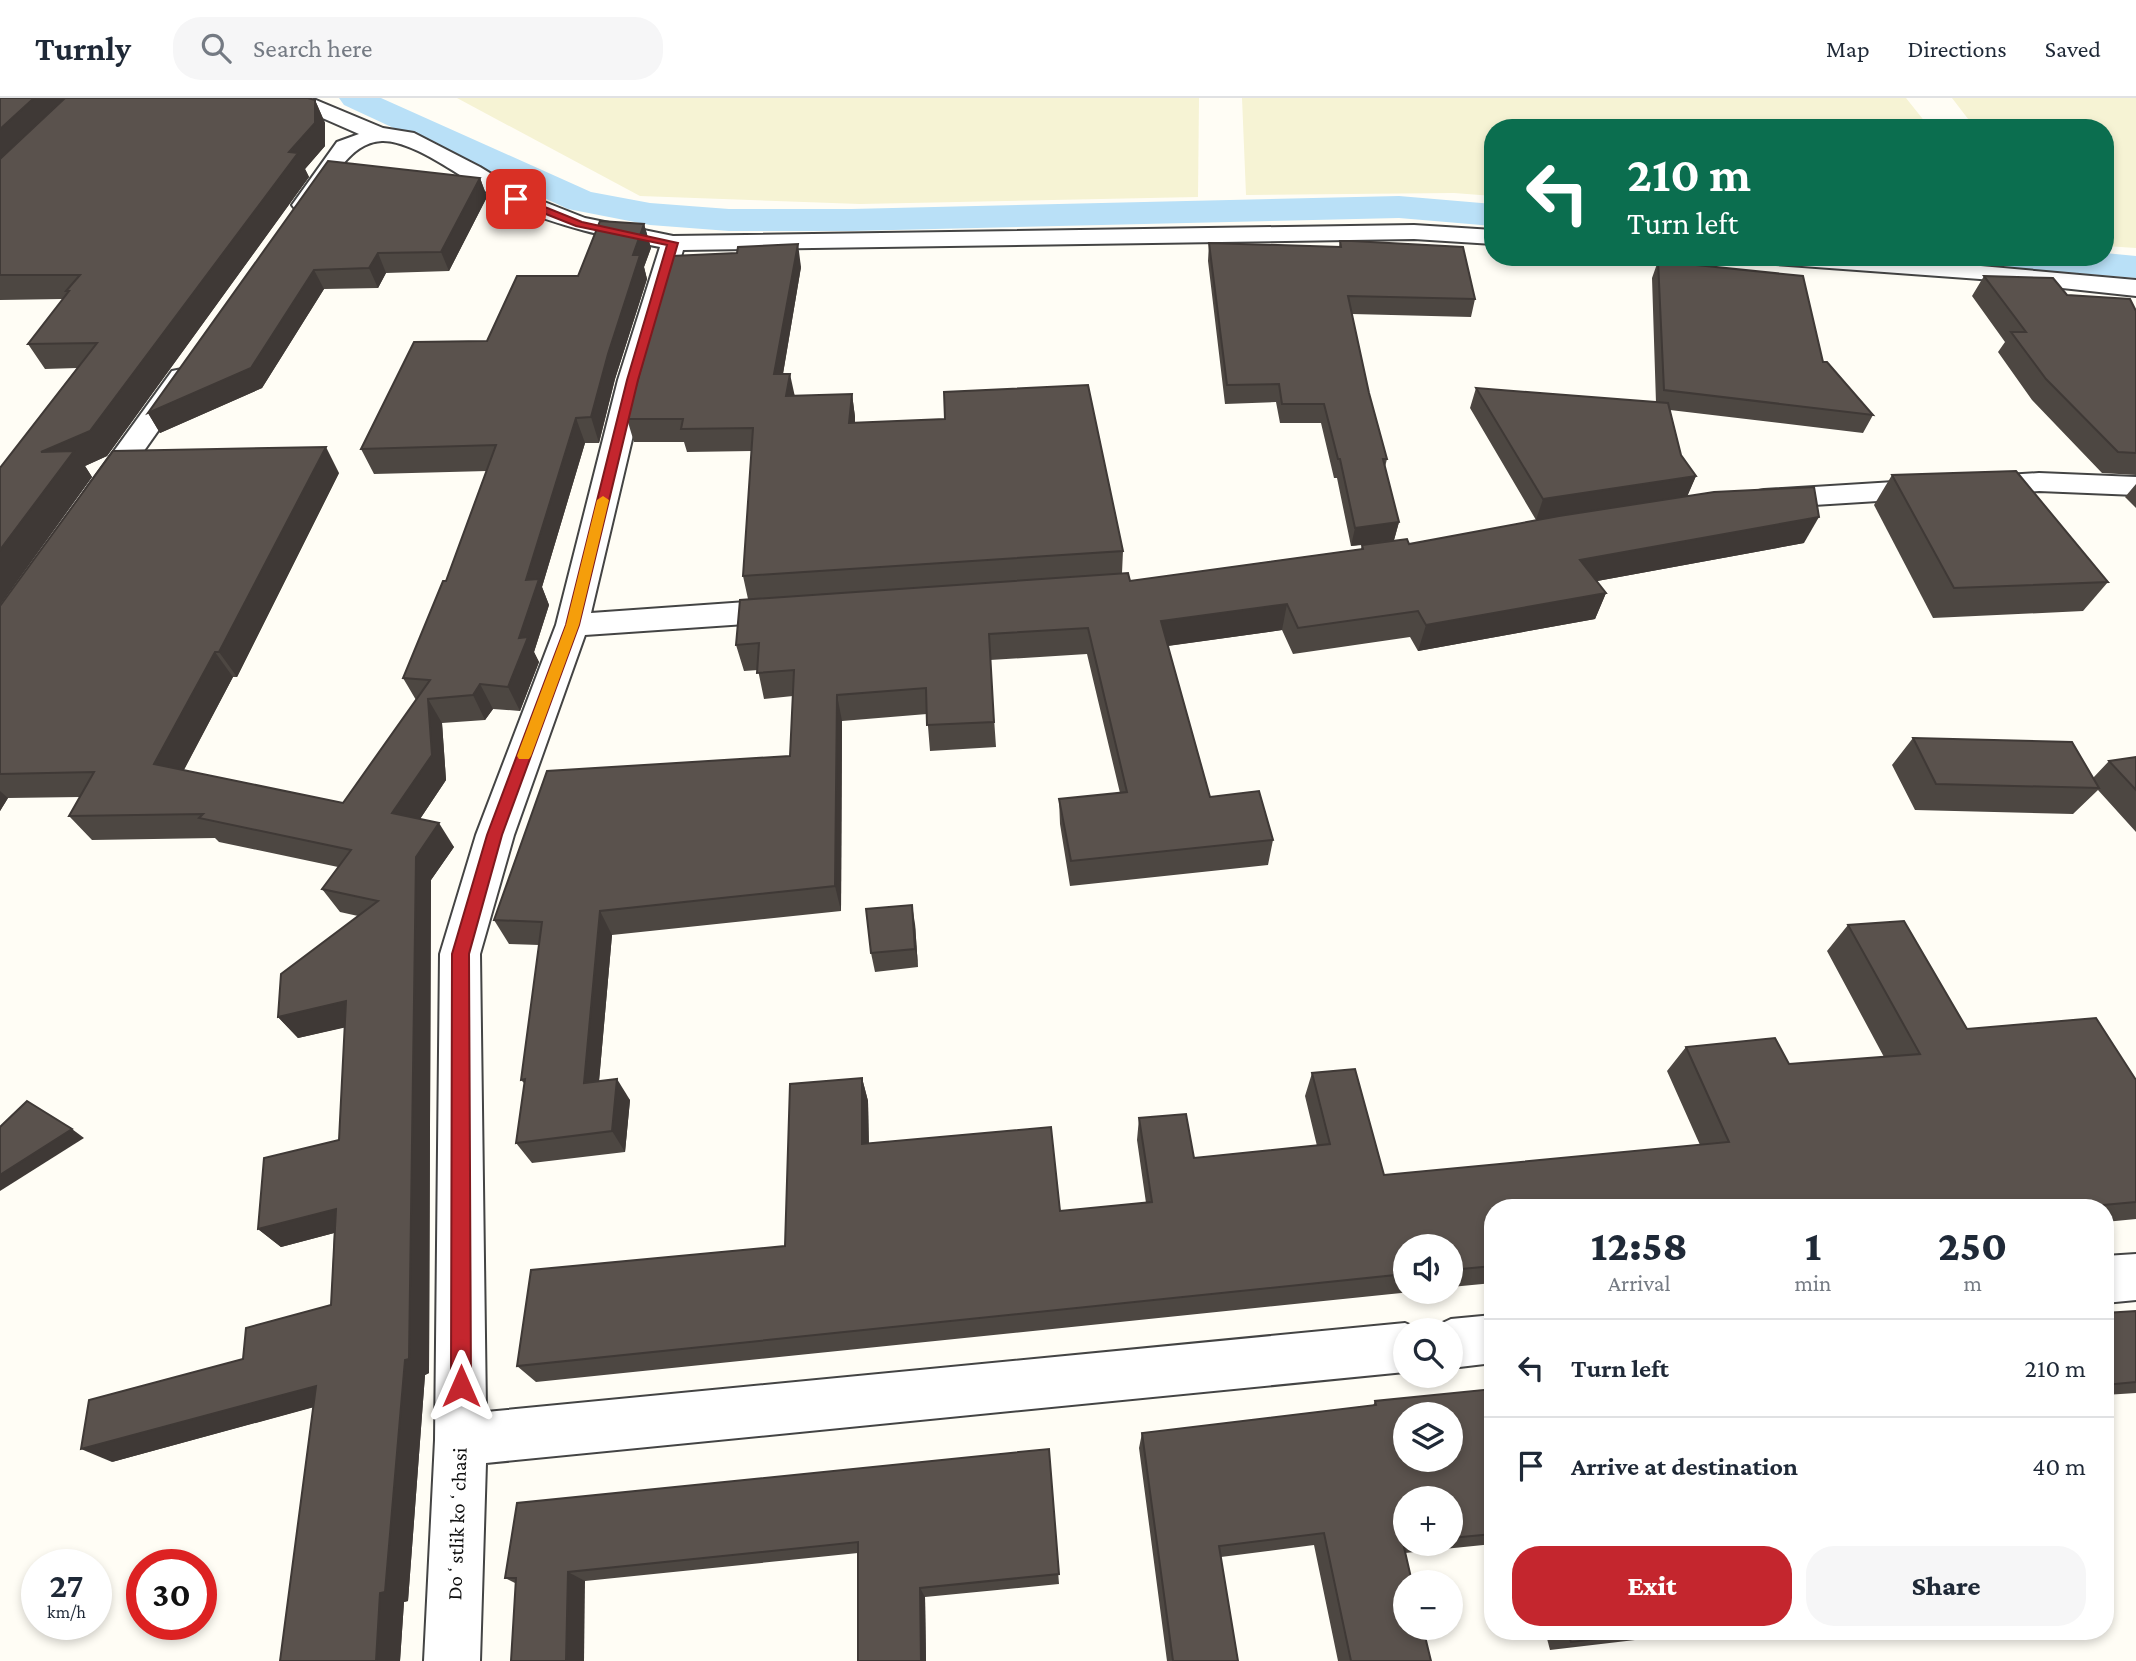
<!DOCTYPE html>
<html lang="en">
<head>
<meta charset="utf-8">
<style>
	:root { --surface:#fff; --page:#f6f6f7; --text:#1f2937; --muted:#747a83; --line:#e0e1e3; --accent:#c4262e }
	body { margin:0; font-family:"Crimson Pro",serif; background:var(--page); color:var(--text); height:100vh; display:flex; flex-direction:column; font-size:26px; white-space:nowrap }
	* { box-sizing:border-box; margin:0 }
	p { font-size:23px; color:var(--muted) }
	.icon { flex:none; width:38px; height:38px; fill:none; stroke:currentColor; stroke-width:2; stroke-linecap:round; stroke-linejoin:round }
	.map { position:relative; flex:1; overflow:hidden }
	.panel { position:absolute; left:1484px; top:1101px; width:630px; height:441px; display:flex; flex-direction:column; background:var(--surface); border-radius:28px; box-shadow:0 4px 10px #0003 }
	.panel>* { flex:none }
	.guide { position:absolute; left:1484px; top:21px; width:630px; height:147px; border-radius:28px; box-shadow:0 4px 10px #0003; background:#0b6e4f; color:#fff; overflow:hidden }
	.fabs { position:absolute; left:1393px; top:1136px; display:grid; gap:14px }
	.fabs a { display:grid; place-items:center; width:70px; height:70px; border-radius:50%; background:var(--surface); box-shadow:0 4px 10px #0003; font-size:35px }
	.speed { position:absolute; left:21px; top:1451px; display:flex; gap:14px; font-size:35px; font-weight:700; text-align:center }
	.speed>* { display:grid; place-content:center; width:91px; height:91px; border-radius:50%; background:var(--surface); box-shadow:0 4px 10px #0003; line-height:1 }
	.speed small { font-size:18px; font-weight:400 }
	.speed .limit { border:10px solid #d22; background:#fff; color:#111 }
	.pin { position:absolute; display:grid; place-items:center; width:60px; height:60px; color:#fff; margin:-30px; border-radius:14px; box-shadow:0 4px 10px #0006 }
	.me { position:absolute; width:77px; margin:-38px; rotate:0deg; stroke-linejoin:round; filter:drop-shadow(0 0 5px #0008) }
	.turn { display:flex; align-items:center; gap:24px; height:147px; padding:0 28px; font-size:32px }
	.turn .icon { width:91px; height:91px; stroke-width:2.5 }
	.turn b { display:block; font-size:49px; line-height:60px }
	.eta { display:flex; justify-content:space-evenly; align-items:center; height:119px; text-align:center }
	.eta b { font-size:42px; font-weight:800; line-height:49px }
	.cta { display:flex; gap:14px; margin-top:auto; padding:14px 28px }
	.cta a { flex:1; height:80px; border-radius:28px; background:var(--accent); color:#fff; font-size:28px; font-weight:800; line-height:80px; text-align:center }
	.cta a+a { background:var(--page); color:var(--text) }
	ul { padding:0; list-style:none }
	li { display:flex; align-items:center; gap:21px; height:98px; padding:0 28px; border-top:2px solid var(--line) }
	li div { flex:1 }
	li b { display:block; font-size:26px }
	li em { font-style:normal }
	header { display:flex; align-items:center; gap:42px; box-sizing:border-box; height:98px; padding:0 35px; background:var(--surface); border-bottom:2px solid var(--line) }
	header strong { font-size:33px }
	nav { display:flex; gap:38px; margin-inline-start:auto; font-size:24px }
	.search { width:490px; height:63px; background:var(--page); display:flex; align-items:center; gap:18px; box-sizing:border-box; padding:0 24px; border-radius:28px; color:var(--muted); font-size:26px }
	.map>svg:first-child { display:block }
	.farmland { fill:#f6f3d4 }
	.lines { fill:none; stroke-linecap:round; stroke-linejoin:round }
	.canal { fill:#b9e0f7; fill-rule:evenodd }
	.minor-casing { stroke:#444; stroke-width:4 }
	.minor { fill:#fff; fill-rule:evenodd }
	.wall { fill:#4d4742; fill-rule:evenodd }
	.shaded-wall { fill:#3f3936 }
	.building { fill:#5a524d; stroke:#3f3936; stroke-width:2; fill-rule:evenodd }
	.route { fill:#c4262e; stroke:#7f191e; stroke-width:2 }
	.slow { fill:#f59e0b }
	.labels { text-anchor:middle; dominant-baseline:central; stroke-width:7; stroke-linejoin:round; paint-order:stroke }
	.street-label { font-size:21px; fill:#111; stroke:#fff }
</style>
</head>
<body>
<header>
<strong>Turnly</strong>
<div class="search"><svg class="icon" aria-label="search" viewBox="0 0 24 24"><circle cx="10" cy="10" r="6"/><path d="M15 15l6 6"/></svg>Search here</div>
<nav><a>Map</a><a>Directions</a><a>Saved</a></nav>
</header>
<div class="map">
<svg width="2136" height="1563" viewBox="0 0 2136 1563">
	<rect width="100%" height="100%" fill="#fffdf5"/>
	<g class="farmland">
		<path d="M457 0H1199L1198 99 860 106 640 98Z"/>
		<path d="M1242 0H1906L1930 30H1493V98L1454 95 1246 97Z"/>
		<path d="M1952 0H2136V150L2105 148V30H1975Z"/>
	</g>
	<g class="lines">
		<g class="canal">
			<path d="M339 0H381L591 94 650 105 729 111H851L1399 98 1493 106V128L1399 120 851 133H729L650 127 568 111 344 7Z"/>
			<path d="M2105 155 2136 158V180L2013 170 2000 167 1994 159H2105Z"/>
		</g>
		<defs>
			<g id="minor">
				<path d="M283 0H311L383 30 414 35 480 69 524 96 585 120 673 138 1414 127 1493 132V146L1414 141 683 152 646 282 591 515 790 501 801 504 806 512 801 520 790 523 585 537 514 737 480 856 486 1314 1405 1225 1421 1232H1405V1274L486 1365 480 1563H424L435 1342 440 856 476 737 556 527 618 282 660 149C607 139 560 129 510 107 477 92 418 42 382 43 348 44 329 88 312 112H296L292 107 337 44 359 36 286 4Z"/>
				<path d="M1764 159H1880L2136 182V198L1980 181 1776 166 1767 164Z"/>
				<path d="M182 271 192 273 196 279 110 401 99 404 88 401 84 395 88 389 172 273Z"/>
				<path d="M2039 375 2136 379V397L2039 393 1764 410 1753 408 1749 401 1753 394 1764 392Z"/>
				<path d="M2136 1156V1202L2105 1205V1158Z"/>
				<path d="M1493 1217V1265L1451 1270V1232H1432L1434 1229 1451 1221Z"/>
			</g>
		</defs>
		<use href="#minor" class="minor-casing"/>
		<use href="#minor" class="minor"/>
	</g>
	<g class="wall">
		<path d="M0 0 315 2 325 25V48L305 71 309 79 107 358 85 368 92 379 0 507V370L77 270 45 271 28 246 63 201 0 202Z"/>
		<path d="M328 63 480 80 487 99 449 173 386 175 378 190 324 191 262 290 160 335 148 315Z"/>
		<path d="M644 126 651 150 644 169 647 181 615 281 599 345H585L542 489 549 507 534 554 539 564 520 613 493 611 485 622 442 625 446 682 420 721 454 749 431 782 429 1275 425 1277 408 1503 404 1504 400 1563H280L313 1309 112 1364 243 1261 331 1207 334 1135 281 1149 258 1131 339 1042 345 929 298 940 278 919 358 818 340 814 322 791 338 769 219 744 215 740 92 742 69 718 80 699 8 700 0 713V508L339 375 237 579H233L184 672 343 705 416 602 403 580 446 483 487 373 374 376 361 351 487 243 578 178Z"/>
		<path d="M1340 143 1475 201 1471 219 1352 216 1369 295 1387 361 1385 369 1399 424 1394 442 1409 446 1555 419 1536 422 1470 310 1476 290 1656 305 1652 180 1658 163 1823 264 1873 317 1863 335 1670 312 1681 357 1696 378 1687 398 1804 445 1597 483 1606 495 1595 521 1418 553 1410 539 1293 556 1282 532 1168 548 1210 699 1273 742 1268 767 1070 788 1060 726 1059 701 1120 695 1087 556 990 562 996 649 930 653 927 616 842 623 841 813 612 837 599 983 630 1002 625 1054 532 1065 516 1045 525 986 521 982 539 847 509 846 494 822 790 658 793 598 764 601 758 572 744 573 736 547 748 501 743 478 752 353 687 354 684 344H634L627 321 801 169 783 276 795 298 852 296 855 319V325L1123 453 1122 475 1130 483 1361 451 1362 447 1351 448 1337 380H1334L1321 325H1280L1276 304 1225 306 1208 163 1209 145 1339 149Z"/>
		<path d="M1984 178 2136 213V377L2102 375 2032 302 1998 254 2005 244 1972 198Z"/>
		<path d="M1892 377 2108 484 2083 513 1933 520 1874 407Z"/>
		<path d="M2136 386V410L2125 399Z"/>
		<path d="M1913 640 2093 680 2109 663 2136 659V734L2098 692 2073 716 1915 712 1892 667Z"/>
		<path d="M915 826 918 869 875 874 871 855Z"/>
		<path d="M1848 827 1967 931 2136 982V1121L2105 1124V1110H1493V1185L1451 1189V1148H1405V1194H1411L536 1284 517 1268 785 1148 862 980 868 1003 869 1046 1060 1113 1146 1105 1137 1042 1139 1020 1194 1060 1317 1048 1305 998 1312 975 1384 1077 1700 1047 1667 973 1686 949 1789 966 1884 959 1827 853Z"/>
		<path d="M2136 1213V1295L2105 1297V1215Z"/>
		<path d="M1493 1291V1446L1405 1455 1431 1563H1338L1314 1447 1221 1459 1238 1563H1167L1139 1350 1142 1335 1373 1308 1375 1303ZM1405 1400H1451V1446H1405Z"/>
		<path d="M1049 1351 1059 1486 925 1499 926 1563H858V1455L585 1483 515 1485 505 1480Z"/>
		<path d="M1545 1533H1659V1534L1635 1542 1550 1552Z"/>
	</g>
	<g class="shaded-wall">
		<path d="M34 0H72L0 67V31Z"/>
		<path d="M315 2 325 25V48L305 71 309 79 107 358 85 368 92 379 0 507V452L41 354 289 54Z"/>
		<path d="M480 80 487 99 449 173 441 154Z"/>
		<path d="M644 126 651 150 644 169 647 181 615 281 599 345 591 319 633 157Z"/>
		<path d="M798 146 801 169 779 299 774 276Z"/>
		<path d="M378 155 386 175 378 190 369 170Z"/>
		<path d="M314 172 324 191 262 290 160 335 148 315Z"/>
		<path d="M790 276 795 299 786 298Z"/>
		<path d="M852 296 855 319 853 349 849 325Z"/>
		<path d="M576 320 585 345 542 489 549 507 534 554 539 564 520 613 508 589 519 540 526 482Z"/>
		<path d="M326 349 339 375 237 579 219 554Z"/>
		<path d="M1696 378 1687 399 1536 422 1543 401Z"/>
		<path d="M1819 419 1804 445 1570 488 1580 462Z"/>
		<path d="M1399 424 1394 442 1351 448 1355 430Z"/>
		<path d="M1606 495 1595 521 1418 553 1426 527Z"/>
		<path d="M1287 506 1282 532 1159 549 1161 523Z"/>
		<path d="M215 554 233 579 174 690 154 666Z"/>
		<path d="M480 586 493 611 485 622 473 597Z"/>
		<path d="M837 597 842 623 841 813 835 788Z"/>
		<path d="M428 601 442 625 446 682 408 739 392 715Z"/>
		<path d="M0 693 8 700 0 713Z"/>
		<path d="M439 725 454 749 431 782 429 1275 425 1277 408 1503 404 1504 400 1563H376L380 1495 416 759Z"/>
		<path d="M912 807 915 826 918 869 915 851Z"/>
		<path d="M600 813 612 837 597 1006 584 985Z"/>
		<path d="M346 903 365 925 298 940 278 919Z"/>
		<path d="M862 980 868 1003 869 1068 862 1046Z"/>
		<path d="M617 981 630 1002 625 1054 612 1033Z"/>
		<path d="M72 1031 84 1040 0 1093V1077Z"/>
		<path d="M336 1111 357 1129 281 1149 258 1131Z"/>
		<path d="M316 1288 340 1302 112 1364 81 1351Z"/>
		<path d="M568 1474 585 1483 584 1563H566Z"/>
		<path d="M920 1490 925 1499 926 1563H921Z"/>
	</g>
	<g class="building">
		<path d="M0 0H34L0 31Z"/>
		<path d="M65 0H308L315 2V25L289 54 298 55 90 333 41 354 74 353 0 452V370L97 245 28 246 69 193H66L80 177H0V61Z"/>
		<path d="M328 63 480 80 441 154 378 155 369 170 314 172 251 270 148 315Z"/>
		<path d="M600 123 644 126 633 157H640L608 256 591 319 576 320 526 482 539 481 519 540 528 539 508 589 480 586 473 597 428 601 432 657 392 715 439 725 416 759 409 1261 405 1262 385 1494 380 1495 376 1563H280L316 1288 81 1351 89 1302 243 1261 246 1230 331 1207 336 1111 258 1131 264 1060 339 1042 346 903 278 919 281 876 378 803 322 791 351 752 199 720 203 716 69 718 94 674 0 676V508L113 353 326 349 219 554H215L154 666 343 705 430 582 403 580 443 483H446L496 347 361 351 414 244 487 243 517 178H578Z"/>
		<path d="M1340 143H1352L1463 149 1475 201 1348 198 1369 295 1387 361H1383L1399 424 1355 430 1340 361H1338L1324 306H1282L1279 286 1227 287 1209 145 1341 149Z"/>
		<path d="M798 146 774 276H790L786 298 852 296 849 325 945 321 944 294 1088 287 1123 453 743 478 753 330 681 331 683 321H627L672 158 737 155 738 149Z"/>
		<path d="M1658 163 1803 178 1823 264H1827L1873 317 1664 292Z"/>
		<path d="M1984 178 2053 180 2067 197 2130 201 2136 213V355L2118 354 2046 281 2011 234H2026Z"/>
		<path d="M1476 290 1668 305 1681 357 1696 378 1543 401Z"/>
		<path d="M2016 373 2108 484 1954 490 1892 377Z"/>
		<path d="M1814 389 1819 419 1580 462 1606 495 1426 527 1418 513 1298 530 1287 506 1161 523 1210 699 1259 693 1273 742 1071 763 1059 701 1127 694 1088 530 989 536 994 624 927 627 926 590 837 597 835 788 600 813 584 985 617 981 612 1033 516 1045 525 981 521 982 542 824 494 822 547 673 790 658 794 572 757 575 759 545 736 547 740 502 1128 475 1130 483 1363 451 1362 447 1407 441 1409 446 1559 418 1714 394Z"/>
		<path d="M1913 640 2072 644 2099 690 1936 686Z"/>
		<path d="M2136 659V692L2109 663Z"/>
		<path d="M912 807 915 851 871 855 866 811Z"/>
		<path d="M1904 823 1967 931 2096 920 2136 982V1104L2070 1110H1493V1168L1451 1172V1148H1405V1176L517 1268 531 1172 785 1148 790 986 862 980V1046L1051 1029 1060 1113 1152 1104 1139 1020 1186 1016 1194 1060 1330 1046 1312 975 1355 971 1384 1077 1729 1044 1686 949 1775 940 1789 966 1920 956 1848 827Z"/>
		<path d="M27 1003 72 1031 0 1077V1029Z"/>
		<path d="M2136 1213V1284L2105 1287V1215Z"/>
		<path d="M1493 1291V1436L1451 1440V1400H1405V1445H1403L1412 1484H1405V1530H1423L1431 1563H1351L1324 1435 1219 1448 1238 1563H1173L1142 1335 1376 1307 1375 1303ZM1405 1316H1451V1362H1405Z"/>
		<path d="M1049 1351 1059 1476 920 1490 921 1563H858V1444L568 1474 566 1563H511L516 1480H505L517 1405Z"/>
		<path d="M1567 1533H1659V1534L1571 1544Z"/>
	</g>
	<path class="route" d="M513 99H520L582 124 678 145 638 282 579 527 502 737 469 856 471 1288 468 1295 461 1299 454 1295 451 1288 452 856 487 737 566 527 627 282 667 147 576 128 513 103Z"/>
	<path class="slow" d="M603 398 609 402 579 527 531 658 529 661H519L517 658 566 527 597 402Z"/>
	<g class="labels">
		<g class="street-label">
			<text transform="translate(457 1426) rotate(-88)">Doʻstlik koʻchasi</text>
		</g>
	</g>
</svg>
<div class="fabs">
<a><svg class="icon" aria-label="sound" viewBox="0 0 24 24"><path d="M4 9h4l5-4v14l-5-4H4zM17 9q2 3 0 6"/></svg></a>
<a><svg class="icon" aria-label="search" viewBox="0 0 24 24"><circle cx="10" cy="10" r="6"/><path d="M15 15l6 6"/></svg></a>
<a><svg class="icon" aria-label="layers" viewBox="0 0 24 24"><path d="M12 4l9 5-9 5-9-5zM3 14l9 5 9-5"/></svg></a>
<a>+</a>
<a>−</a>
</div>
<div class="speed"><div>27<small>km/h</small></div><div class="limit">30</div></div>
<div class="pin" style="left:516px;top:101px;background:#d93025"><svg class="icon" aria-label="arrive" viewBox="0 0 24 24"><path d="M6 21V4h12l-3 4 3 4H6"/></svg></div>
<svg class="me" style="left:461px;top:1288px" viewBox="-20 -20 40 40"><path d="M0-17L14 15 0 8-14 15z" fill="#c4262e" stroke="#fff" stroke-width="4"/></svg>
<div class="guide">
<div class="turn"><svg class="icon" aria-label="left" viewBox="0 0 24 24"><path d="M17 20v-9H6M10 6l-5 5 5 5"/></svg><div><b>210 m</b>Turn left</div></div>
</div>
<section class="panel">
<div class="eta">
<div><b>12:58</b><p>Arrival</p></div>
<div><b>1</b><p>min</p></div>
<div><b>250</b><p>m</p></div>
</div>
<ul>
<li><svg class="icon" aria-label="left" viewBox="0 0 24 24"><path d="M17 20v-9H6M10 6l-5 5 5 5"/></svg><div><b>Turn left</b></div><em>210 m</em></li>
<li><svg class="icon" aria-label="arrive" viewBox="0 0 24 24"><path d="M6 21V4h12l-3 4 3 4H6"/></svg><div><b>Arrive at destination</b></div><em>40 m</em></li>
</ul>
<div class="cta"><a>Exit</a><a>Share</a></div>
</section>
</div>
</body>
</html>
